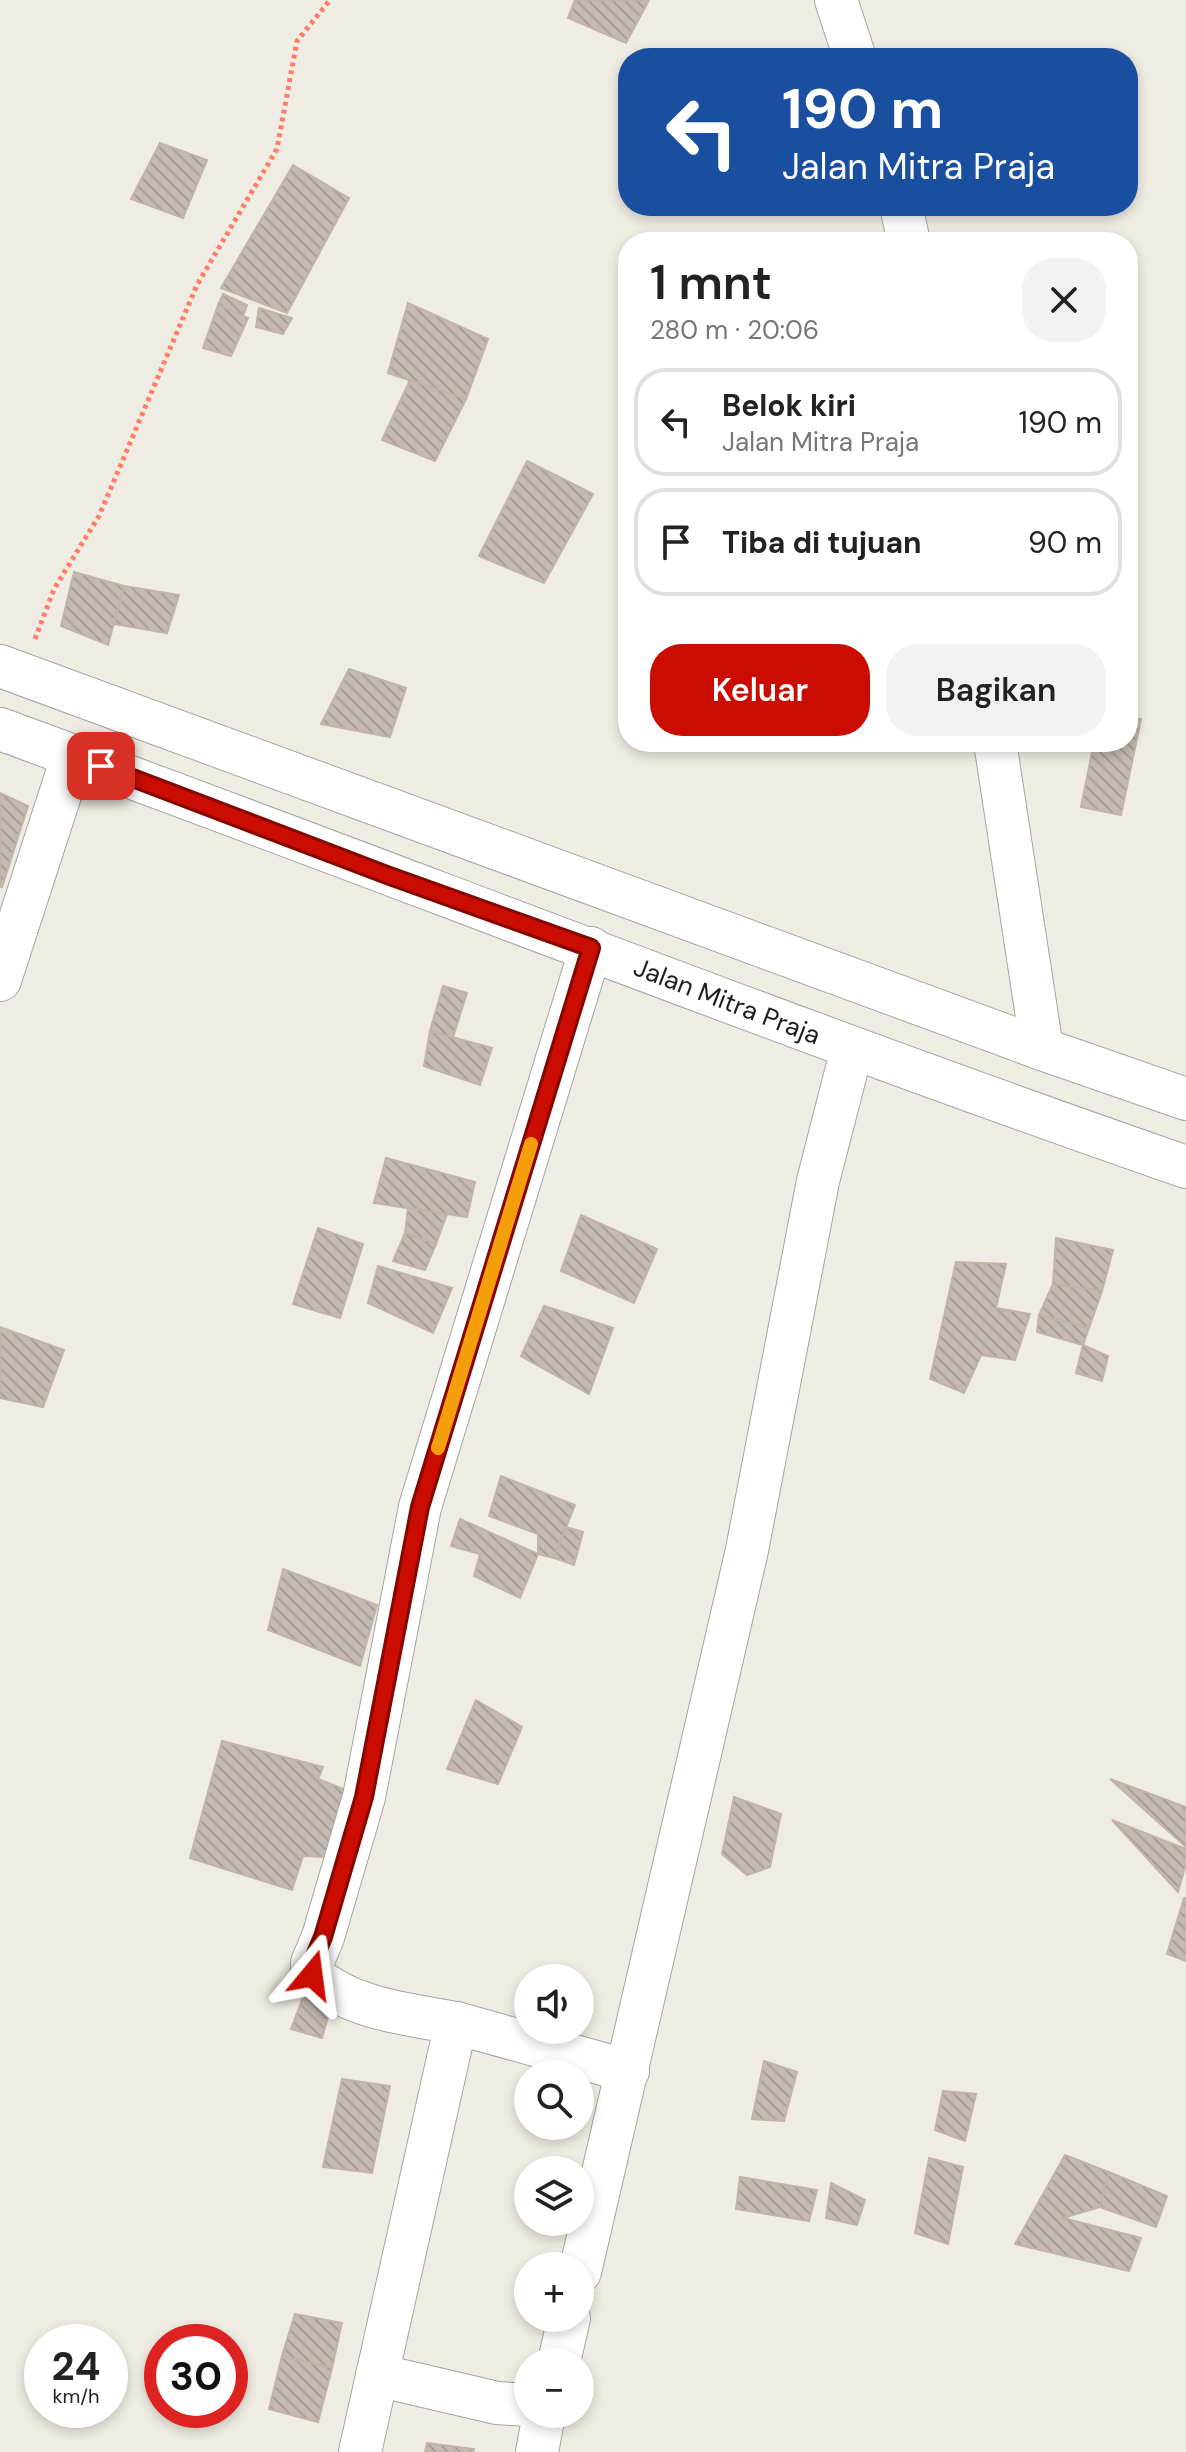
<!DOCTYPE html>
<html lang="id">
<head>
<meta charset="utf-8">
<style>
	:root { --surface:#fff; --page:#f2f2f2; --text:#222; --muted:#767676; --line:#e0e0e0; --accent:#cb0c00 }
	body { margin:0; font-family:"DM Sans",sans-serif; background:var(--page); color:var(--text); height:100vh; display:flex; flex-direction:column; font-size:30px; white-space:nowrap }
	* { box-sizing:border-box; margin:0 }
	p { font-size:26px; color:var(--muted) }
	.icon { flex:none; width:44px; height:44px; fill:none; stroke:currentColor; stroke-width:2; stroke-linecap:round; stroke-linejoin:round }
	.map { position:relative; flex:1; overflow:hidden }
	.details { position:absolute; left:618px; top:232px; width:520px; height:520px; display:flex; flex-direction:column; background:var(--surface); border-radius:32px; box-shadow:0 4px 12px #0003 }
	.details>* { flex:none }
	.hud { position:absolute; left:618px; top:48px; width:520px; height:168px; border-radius:32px; box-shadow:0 4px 12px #0003; background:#1a4fa0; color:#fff; overflow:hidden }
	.controls { position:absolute; left:514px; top:1964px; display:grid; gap:16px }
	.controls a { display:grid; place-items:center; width:80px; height:80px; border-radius:50%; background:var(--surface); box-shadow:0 4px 12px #0003; font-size:40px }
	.speed { position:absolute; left:24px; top:2324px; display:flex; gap:16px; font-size:40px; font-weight:700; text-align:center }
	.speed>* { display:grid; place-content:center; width:104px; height:104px; border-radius:50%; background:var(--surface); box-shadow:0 4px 12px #0003; line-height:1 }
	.speed small { font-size:20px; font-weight:400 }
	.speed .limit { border:12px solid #d22; background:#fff; color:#111 }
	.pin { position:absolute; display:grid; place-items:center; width:68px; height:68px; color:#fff; margin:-34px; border-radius:16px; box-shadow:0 4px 12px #0006 }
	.me { position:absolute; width:88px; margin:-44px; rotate:16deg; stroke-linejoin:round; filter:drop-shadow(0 0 6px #0008) }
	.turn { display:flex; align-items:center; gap:28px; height:168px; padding:0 32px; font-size:36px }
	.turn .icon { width:104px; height:104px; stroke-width:2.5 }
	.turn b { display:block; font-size:56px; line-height:68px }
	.round { display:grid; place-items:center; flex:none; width:84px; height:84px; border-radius:32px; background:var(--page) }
	.head { display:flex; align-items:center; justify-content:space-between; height:136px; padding:0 32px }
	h1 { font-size:48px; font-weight:600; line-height:60px }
	.button { display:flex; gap:16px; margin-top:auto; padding:16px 32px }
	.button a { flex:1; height:92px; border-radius:32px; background:var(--accent); color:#fff; font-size:32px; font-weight:600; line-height:92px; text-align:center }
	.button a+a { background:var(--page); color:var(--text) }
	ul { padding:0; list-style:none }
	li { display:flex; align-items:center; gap:24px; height:108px; margin:0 16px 12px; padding:0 16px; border:4px solid var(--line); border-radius:32px }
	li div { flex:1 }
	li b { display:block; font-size:30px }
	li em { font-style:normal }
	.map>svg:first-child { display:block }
	.building { fill:url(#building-back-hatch); stroke:#c1b3a5; stroke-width:2 }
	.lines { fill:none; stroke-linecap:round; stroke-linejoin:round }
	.minor-casing { stroke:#a4a4a4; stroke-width:44 }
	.path { stroke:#fd7e66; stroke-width:5; stroke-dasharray:4 4; stroke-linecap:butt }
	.minor { stroke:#fff; stroke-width:42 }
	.route-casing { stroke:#840800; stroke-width:20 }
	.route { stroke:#cb0c00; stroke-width:14 }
	.slow { stroke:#f59e0b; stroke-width:14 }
	.labels { text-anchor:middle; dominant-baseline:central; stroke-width:6; stroke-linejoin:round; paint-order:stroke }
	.street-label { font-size:26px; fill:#1d1d1d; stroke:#fff }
</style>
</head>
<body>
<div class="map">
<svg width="1186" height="2452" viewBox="0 0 1186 2452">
	<defs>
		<pattern id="building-back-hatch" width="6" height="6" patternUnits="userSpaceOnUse" patternTransform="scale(2)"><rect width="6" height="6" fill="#c4bab2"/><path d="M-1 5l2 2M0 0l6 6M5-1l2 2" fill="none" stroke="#a89f99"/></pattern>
	</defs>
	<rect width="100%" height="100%" fill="#efece3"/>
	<g class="building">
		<path d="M575 0H649L626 43 568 18Z"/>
		<path d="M160 143 207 160 183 218 131 199Z"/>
		<path d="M293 165 349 198 287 313 221 288Z"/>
		<path d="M223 294 247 305 243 316 218 305Z"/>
		<path d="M408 303 488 339 466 399 388 373Z"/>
		<path d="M218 305 248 318 231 356 203 348Z"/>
		<path d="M259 308 292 318 283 334 256 327Z"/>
		<path d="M410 380 466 399 435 461 382 440Z"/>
		<path d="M527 461 593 494 544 583 479 556Z"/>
		<path d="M74 572 124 586 108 645 61 626Z"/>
		<path d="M124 586 179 595 167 633 114 624Z"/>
		<path d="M349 669 406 688 390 737 321 724Z"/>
		<path d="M1128 717 1141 719 1121 815 1081 807 1094 742H1128Z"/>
		<path d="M0 793 28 806 2 887H0Z"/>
		<path d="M443 986 467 993 453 1037 430 1031Z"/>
		<path d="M430 1031 492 1048 480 1085 424 1066Z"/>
		<path d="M386 1158 475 1182 467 1217 374 1203Z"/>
		<path d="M408 1208 447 1214 436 1244 405 1233Z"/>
		<path d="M581 1215 657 1249 634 1303 561 1271Z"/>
		<path d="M318 1228 363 1244 340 1318 293 1304Z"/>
		<path d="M405 1233 436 1244 425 1270 393 1261Z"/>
		<path d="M1056 1238 1113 1250 1102 1291 1053 1284Z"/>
		<path d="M956 1262 1006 1264 996 1308 1030 1314 1015 1360 981 1355 964 1393 930 1379Z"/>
		<path d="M378 1266 452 1288 433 1333 368 1303Z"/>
		<path d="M1053 1284 1102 1291 1089 1328 1039 1315Z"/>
		<path d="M544 1306 613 1328 589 1394 521 1356Z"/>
		<path d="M1039 1315 1089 1328 1083 1345 1037 1332Z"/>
		<path d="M0 1327 64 1350 43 1407 0 1398Z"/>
		<path d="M1083 1345 1108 1356 1102 1381 1076 1373Z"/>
		<path d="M501 1476 575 1505 554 1558 538 1554V1534L489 1516Z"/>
		<path d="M460 1519 538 1554 520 1598 474 1576 480 1554 451 1546Z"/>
		<path d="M566 1527 583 1532 574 1565 554 1558Z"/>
		<path d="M283 1569 377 1605 360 1666 268 1630Z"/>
		<path d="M476 1700 522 1727 498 1784 447 1769Z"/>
		<path d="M222 1741 323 1767 318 1779 364 1797 346 1858 303 1856 292 1890 190 1858Z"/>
		<path d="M1110 1779 1186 1807V1847Z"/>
		<path d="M734 1797 781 1814 770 1867 747 1875 722 1854Z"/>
		<path d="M1112 1820 1186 1849V1864L1178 1892Z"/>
		<path d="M1184 1898H1186V1961L1167 1954Z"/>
		<path d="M304 1995 332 2003 322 2038 291 2029Z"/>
		<path d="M764 2061 797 2072 784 2121 752 2119Z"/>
		<path d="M342 2079 390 2086 372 2173 323 2167Z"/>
		<path d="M943 2091 976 2094 965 2141 935 2130Z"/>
		<path d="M1065 2155 1109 2172 1100 2207 1063 2218 1141 2238 1129 2271 1015 2244Z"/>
		<path d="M929 2158 963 2167 948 2244 915 2233Z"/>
		<path d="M1109 2172 1167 2196 1156 2227 1100 2207Z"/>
		<path d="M740 2177 817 2190 809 2221 736 2209Z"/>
		<path d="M831 2183 865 2200 857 2225 826 2218Z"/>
		<path d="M295 2314 342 2323 332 2368 282 2356Z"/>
		<path d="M282 2356 332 2368 318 2422 269 2409Z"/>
		<path d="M427 2443 474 2449 473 2452H425Z"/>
	</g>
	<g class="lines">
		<defs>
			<g id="minor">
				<path d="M836 0 855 58"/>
				<path d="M901 206 909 242"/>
				<path d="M0 666 1042 1049 1186 1099"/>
				<path d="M0 729C396 874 788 1029 1186 1167"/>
				<path d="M995 742 1042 1049"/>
				<path d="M0 980 73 755"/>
				<path d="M456 2023 628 2071"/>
				<path d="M580 2272 747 1550 818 1181 852 1049"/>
				<path d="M559 2362 569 2318"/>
				<path d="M377 2375 497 2403 528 2405"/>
				<path d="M360 2452 456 2023C406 2014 352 2009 312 1975V1963L323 1937 364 1797 420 1507 591 948"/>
				<path d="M537 2452 544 2414"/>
			</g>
		</defs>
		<use href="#minor" class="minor-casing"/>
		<path class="path" d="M35 639 54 589 99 516 197 285 277 149 297 41 330 0"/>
		<use href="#minor" class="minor"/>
	</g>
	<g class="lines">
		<defs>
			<path id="route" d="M101 766 387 875 591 948 420 1507 364 1797 323 1937 312 1963V1975"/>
		</defs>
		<use href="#route" class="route-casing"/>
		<use href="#route" class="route"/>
		<path class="slow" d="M438 1448 531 1144"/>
	</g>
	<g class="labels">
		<g class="street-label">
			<text transform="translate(727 1001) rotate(21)">Jalan Mitra Praja</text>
		</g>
	</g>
</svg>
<div class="controls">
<a><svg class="icon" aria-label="sound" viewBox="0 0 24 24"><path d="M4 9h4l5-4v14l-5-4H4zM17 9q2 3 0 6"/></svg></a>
<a><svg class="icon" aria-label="search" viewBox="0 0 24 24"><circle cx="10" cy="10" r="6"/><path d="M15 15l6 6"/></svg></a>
<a><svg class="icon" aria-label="layers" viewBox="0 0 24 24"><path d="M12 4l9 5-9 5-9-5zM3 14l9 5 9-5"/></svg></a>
<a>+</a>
<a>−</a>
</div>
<div class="speed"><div>24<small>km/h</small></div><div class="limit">30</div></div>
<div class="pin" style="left:101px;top:766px;background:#d93025"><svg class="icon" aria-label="arrive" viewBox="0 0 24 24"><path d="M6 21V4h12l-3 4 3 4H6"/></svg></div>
<svg class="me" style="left:312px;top:1975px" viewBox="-20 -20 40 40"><path d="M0-17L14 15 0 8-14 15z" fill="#cb0c00" stroke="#fff" stroke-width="4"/></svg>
<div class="hud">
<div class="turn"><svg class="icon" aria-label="left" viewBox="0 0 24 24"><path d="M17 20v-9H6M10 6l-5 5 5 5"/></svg><div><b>190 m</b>Jalan Mitra Praja</div></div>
</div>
<section class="details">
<div class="head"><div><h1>1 mnt</h1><p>280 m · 20:06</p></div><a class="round"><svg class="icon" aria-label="close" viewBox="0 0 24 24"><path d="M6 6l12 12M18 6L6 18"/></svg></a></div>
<ul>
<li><svg class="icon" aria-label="left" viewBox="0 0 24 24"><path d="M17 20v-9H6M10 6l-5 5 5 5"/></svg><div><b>Belok kiri</b><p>Jalan Mitra Praja</p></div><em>190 m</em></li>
<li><svg class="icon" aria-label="arrive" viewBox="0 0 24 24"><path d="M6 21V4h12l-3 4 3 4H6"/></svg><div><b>Tiba di tujuan</b></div><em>90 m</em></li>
</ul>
<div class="button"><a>Keluar</a><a>Bagikan</a></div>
</section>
</div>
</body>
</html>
